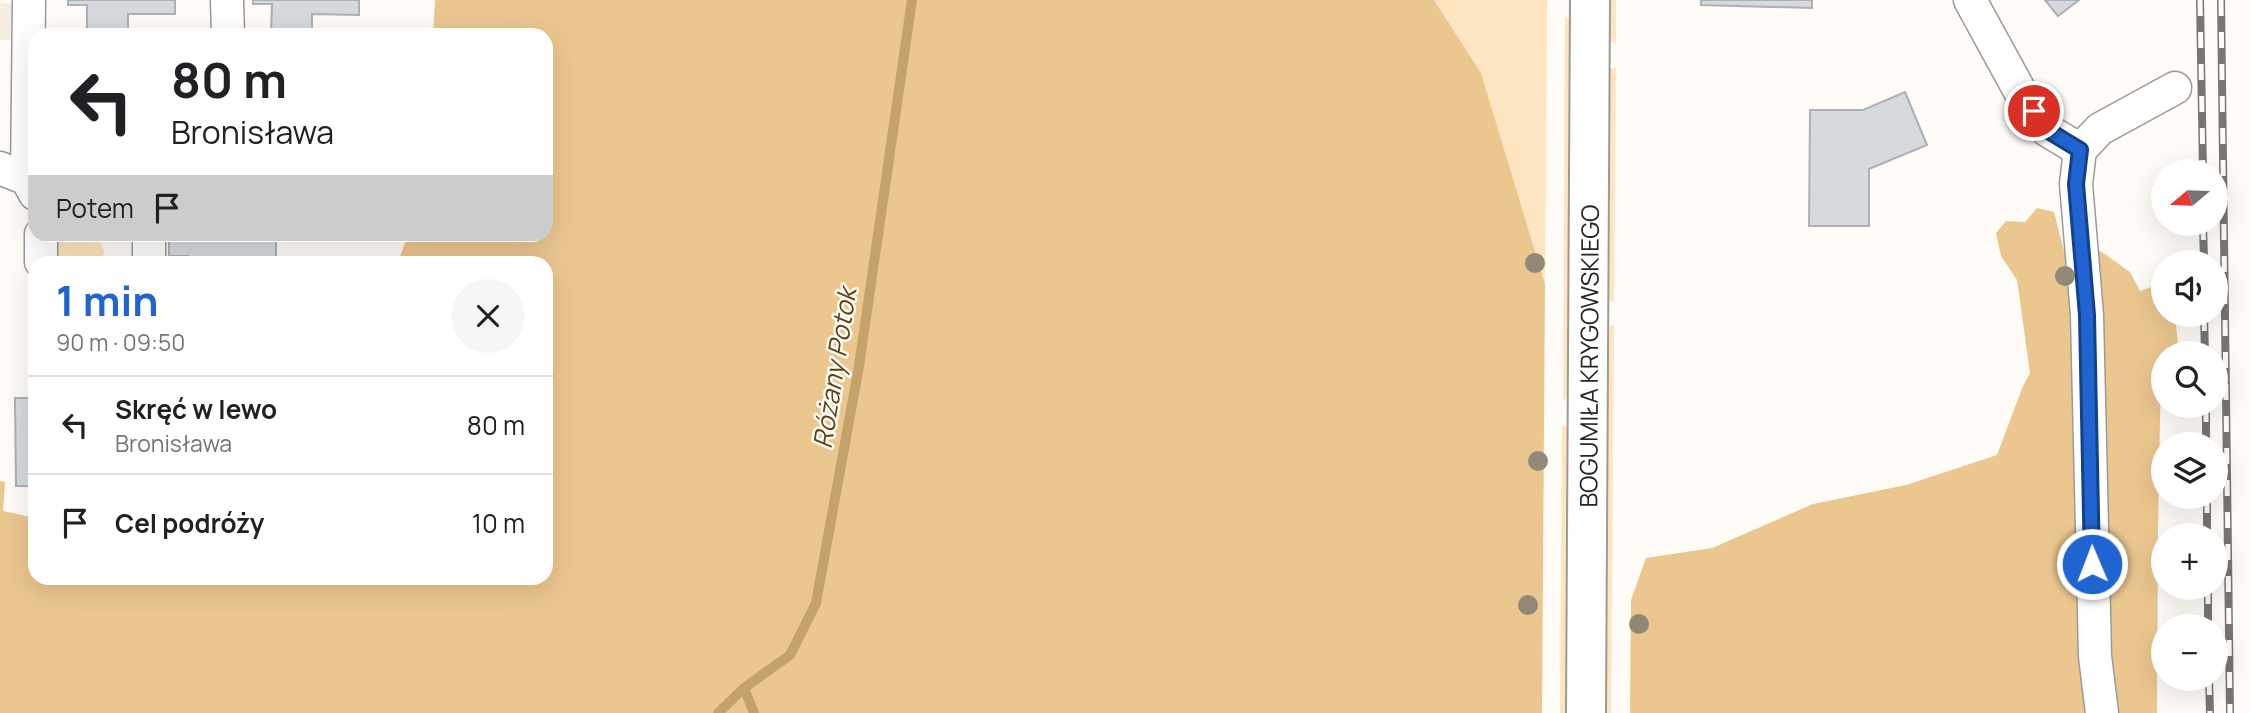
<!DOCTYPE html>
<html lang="pl">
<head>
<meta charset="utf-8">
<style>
	:root { --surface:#fff; --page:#f6f6f6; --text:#202124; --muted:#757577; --line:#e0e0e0; --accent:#1f64d0 }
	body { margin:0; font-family:Manrope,sans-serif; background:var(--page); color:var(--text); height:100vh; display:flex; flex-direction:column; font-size:26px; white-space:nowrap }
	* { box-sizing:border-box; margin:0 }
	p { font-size:23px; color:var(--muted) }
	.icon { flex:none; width:38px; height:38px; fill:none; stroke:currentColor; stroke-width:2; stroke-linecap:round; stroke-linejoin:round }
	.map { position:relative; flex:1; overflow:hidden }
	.drawer { position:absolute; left:28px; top:256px; width:525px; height:329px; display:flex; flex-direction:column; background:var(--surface); border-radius:21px; box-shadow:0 7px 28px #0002 }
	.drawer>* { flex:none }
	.hud { position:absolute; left:28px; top:28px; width:525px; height:214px; border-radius:21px; box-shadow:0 7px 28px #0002; background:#fff; color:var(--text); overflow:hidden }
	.needle { width:46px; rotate:251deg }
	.controls { position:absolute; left:2151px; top:159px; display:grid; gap:14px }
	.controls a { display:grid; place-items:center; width:77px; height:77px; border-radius:50%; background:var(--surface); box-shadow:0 7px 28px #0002; font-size:35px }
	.pin { position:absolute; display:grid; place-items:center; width:60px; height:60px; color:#fff; margin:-30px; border:4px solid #fff; border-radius:50%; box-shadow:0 2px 7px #0007 }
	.me { position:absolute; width:77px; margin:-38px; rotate:359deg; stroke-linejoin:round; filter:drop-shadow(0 0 5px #0008) }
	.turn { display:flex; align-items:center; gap:24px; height:147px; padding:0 28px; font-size:32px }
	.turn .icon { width:91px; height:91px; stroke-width:2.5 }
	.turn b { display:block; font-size:49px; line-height:60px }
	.then { display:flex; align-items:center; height:66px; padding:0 28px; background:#0003; gap:14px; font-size:26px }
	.round { display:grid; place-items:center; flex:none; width:74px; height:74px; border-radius:37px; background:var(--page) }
	.headline { display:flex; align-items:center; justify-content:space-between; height:119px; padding:0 28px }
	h1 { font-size:42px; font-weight:700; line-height:52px; color:var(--accent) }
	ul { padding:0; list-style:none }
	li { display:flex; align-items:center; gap:21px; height:98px; padding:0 28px; border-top:2px solid var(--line) }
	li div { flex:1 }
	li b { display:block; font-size:26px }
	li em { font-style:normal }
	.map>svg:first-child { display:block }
	.built { fill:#f6eee2 }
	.green { fill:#fee5c1 }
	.forest { fill:#ebc68f }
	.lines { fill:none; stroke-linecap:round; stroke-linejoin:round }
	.stream { stroke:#c5a26b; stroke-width:10 }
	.building { fill:#d6d9de; stroke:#adb0b4; stroke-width:2 }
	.street-casing { stroke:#9d9995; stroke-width:35 }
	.secondary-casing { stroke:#9d9995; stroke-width:42 }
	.street { stroke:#fff; stroke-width:32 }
	.secondary { stroke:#fff; stroke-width:38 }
	.rail-casing { stroke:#787673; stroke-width:8 }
	.rail { stroke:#fffbf6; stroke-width:5; stroke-dasharray:16; stroke-linecap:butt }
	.tree { fill:#928877 }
	.route-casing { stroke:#144187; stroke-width:18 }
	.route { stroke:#1f64d0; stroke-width:12 }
	.labels { text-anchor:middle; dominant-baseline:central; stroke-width:5; stroke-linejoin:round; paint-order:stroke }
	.street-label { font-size:24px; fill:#252422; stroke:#fffbf6 }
	.water-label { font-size:26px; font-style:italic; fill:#5d441a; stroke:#fffbf6 }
</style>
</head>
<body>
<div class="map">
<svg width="2250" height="713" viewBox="0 0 2250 713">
	<rect width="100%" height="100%" fill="#fffbf6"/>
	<path class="built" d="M0 3 12 4V40H0Z"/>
	<g class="green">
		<path d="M1434 0H1547L1545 284 1481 73Z"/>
		<path d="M1609 0H1616V44L1609 40Z"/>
		<path d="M1565 17 1572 20 1569 398 1563 400Z"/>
		<path d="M1616 67 1614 302 1607 298 1609 70Z"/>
		<path d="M57 235H96L104 251 102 262H50V242Z"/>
		<path d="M1614 324 1611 713H1604L1607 329Z"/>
		<path d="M1562 425 1569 429 1568 713H1560Z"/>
	</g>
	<g class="forest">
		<path d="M435 0H1434L1481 73 1545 284 1542 713H0V481L5 482 3 511 35 518V578H546V262H398L408 235 546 234V35H433Z"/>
		<path d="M2037 208 2054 212 2064 251 2099 250 2130 272 2140 291 2163 283V315H2175L2178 344 2171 353 2163 354 2161 368 2158 526 2157 713H1630L1631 600 1646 558 1712 548 1813 504 1906 485 1997 455 2023 386 2030 373 2017 280 2001 256 1996 233 2006 221 2025 222Z"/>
	</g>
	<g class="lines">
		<g class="stream">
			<path d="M718 713 744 688"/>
			<path d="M754 713 744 688 790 655 816 603 859 366 912 0"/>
		</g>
	</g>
	<g class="building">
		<path d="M68 0H175V14H128V35H87V5H68Z"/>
		<path d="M253 0H359V15L312 14V35H271L272 4H253Z"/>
		<path d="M1701 0H1812V8L1701 5Z"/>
		<path d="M2045 0H2079L2058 16Z"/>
		<path d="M1905 92 1927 145 1869 169V226H1809L1810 110H1863Z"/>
		<path d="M169 234H276V239L169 238Z"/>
		<path d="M169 238 276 239V262H188V256H169Z"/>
		<path d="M15 398H35V486H16Z"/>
	</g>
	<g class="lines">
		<defs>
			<g id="street">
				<path d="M227 0 228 35"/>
				<path d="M1970 0 2021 93 2047 130 2080 150"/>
				<path d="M2080 150 2076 184 2087 315 2095 656 2102 713"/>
				<path d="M2080 150 2100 129 2175 88"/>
				<path d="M0 168 27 179 35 194"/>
				<path d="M27 179 29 0"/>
				<path d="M41 234V262"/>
				<path d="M149 262V234"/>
			</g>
			<g id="secondary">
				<path id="s1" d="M1586 713 1590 0"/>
			</g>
		</defs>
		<use href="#street" class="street-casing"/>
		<use href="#secondary" class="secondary-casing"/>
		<use href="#street" class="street"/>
		<use href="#secondary" class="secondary"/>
		<defs>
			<g id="rail">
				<path d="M2200 0 2203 172"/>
				<path d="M2221 0 2230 713"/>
				<path d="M2203 224 2204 262"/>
				<path d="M2204 315 2205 354"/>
				<path d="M2206 406V444"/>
				<path d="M2207 497V536"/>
				<path d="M2208 588V626"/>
				<path d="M2209 679 2210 713"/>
			</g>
		</defs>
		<use href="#rail" class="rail-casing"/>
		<use href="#rail" class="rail"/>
	</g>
	<g class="tree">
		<circle cx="1535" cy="263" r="10"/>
		<circle cx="2065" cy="276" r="10"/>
		<circle cx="1538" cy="461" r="10"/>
		<circle cx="1528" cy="605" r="10"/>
		<circle cx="1639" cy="624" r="10"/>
	</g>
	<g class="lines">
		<defs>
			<path id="route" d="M2034 111 2047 130 2080 150 2076 184 2087 315 2092 564"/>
		</defs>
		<use href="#route" class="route-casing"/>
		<use href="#route" class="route"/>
	</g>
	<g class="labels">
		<g class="street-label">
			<text stroke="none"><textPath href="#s1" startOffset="357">BOGUMIŁA KRYGOWSKIEGO</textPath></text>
		</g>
		<g class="water-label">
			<text transform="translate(834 368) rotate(-81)">Różany Potok</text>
		</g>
	</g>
</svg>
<div class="controls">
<a><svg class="needle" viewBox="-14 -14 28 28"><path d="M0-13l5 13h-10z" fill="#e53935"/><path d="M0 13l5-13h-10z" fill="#757577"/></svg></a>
<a><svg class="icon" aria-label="sound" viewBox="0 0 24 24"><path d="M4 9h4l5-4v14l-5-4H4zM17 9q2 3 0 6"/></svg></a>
<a><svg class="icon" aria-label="search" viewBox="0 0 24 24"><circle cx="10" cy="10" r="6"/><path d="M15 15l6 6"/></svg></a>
<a><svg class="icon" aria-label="layers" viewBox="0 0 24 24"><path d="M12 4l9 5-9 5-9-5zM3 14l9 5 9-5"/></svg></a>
<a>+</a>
<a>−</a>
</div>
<div class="pin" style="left:2034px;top:111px;background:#d93025"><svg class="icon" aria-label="arrive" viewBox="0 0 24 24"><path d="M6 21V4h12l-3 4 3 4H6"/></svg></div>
<svg class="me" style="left:2092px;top:564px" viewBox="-20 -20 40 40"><circle r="17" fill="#1f64d0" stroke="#fff" stroke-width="3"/><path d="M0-11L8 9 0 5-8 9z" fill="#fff"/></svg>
<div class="hud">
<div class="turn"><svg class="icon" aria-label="left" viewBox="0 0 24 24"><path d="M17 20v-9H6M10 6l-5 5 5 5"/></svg><div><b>80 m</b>Bronisława</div></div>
<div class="then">Potem<svg class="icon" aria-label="arrive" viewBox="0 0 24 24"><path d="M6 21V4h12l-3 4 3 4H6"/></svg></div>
</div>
<section class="drawer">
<div class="headline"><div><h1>1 min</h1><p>90 m · 09:50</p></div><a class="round"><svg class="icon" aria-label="close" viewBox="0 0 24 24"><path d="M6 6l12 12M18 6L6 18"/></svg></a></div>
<ul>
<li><svg class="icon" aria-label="left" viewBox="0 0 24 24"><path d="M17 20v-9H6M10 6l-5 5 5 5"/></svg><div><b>Skręć w lewo</b><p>Bronisława</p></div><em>80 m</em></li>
<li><svg class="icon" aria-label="arrive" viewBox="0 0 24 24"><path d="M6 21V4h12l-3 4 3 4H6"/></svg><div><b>Cel podróży</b></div><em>10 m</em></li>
</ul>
</section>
</div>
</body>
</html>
